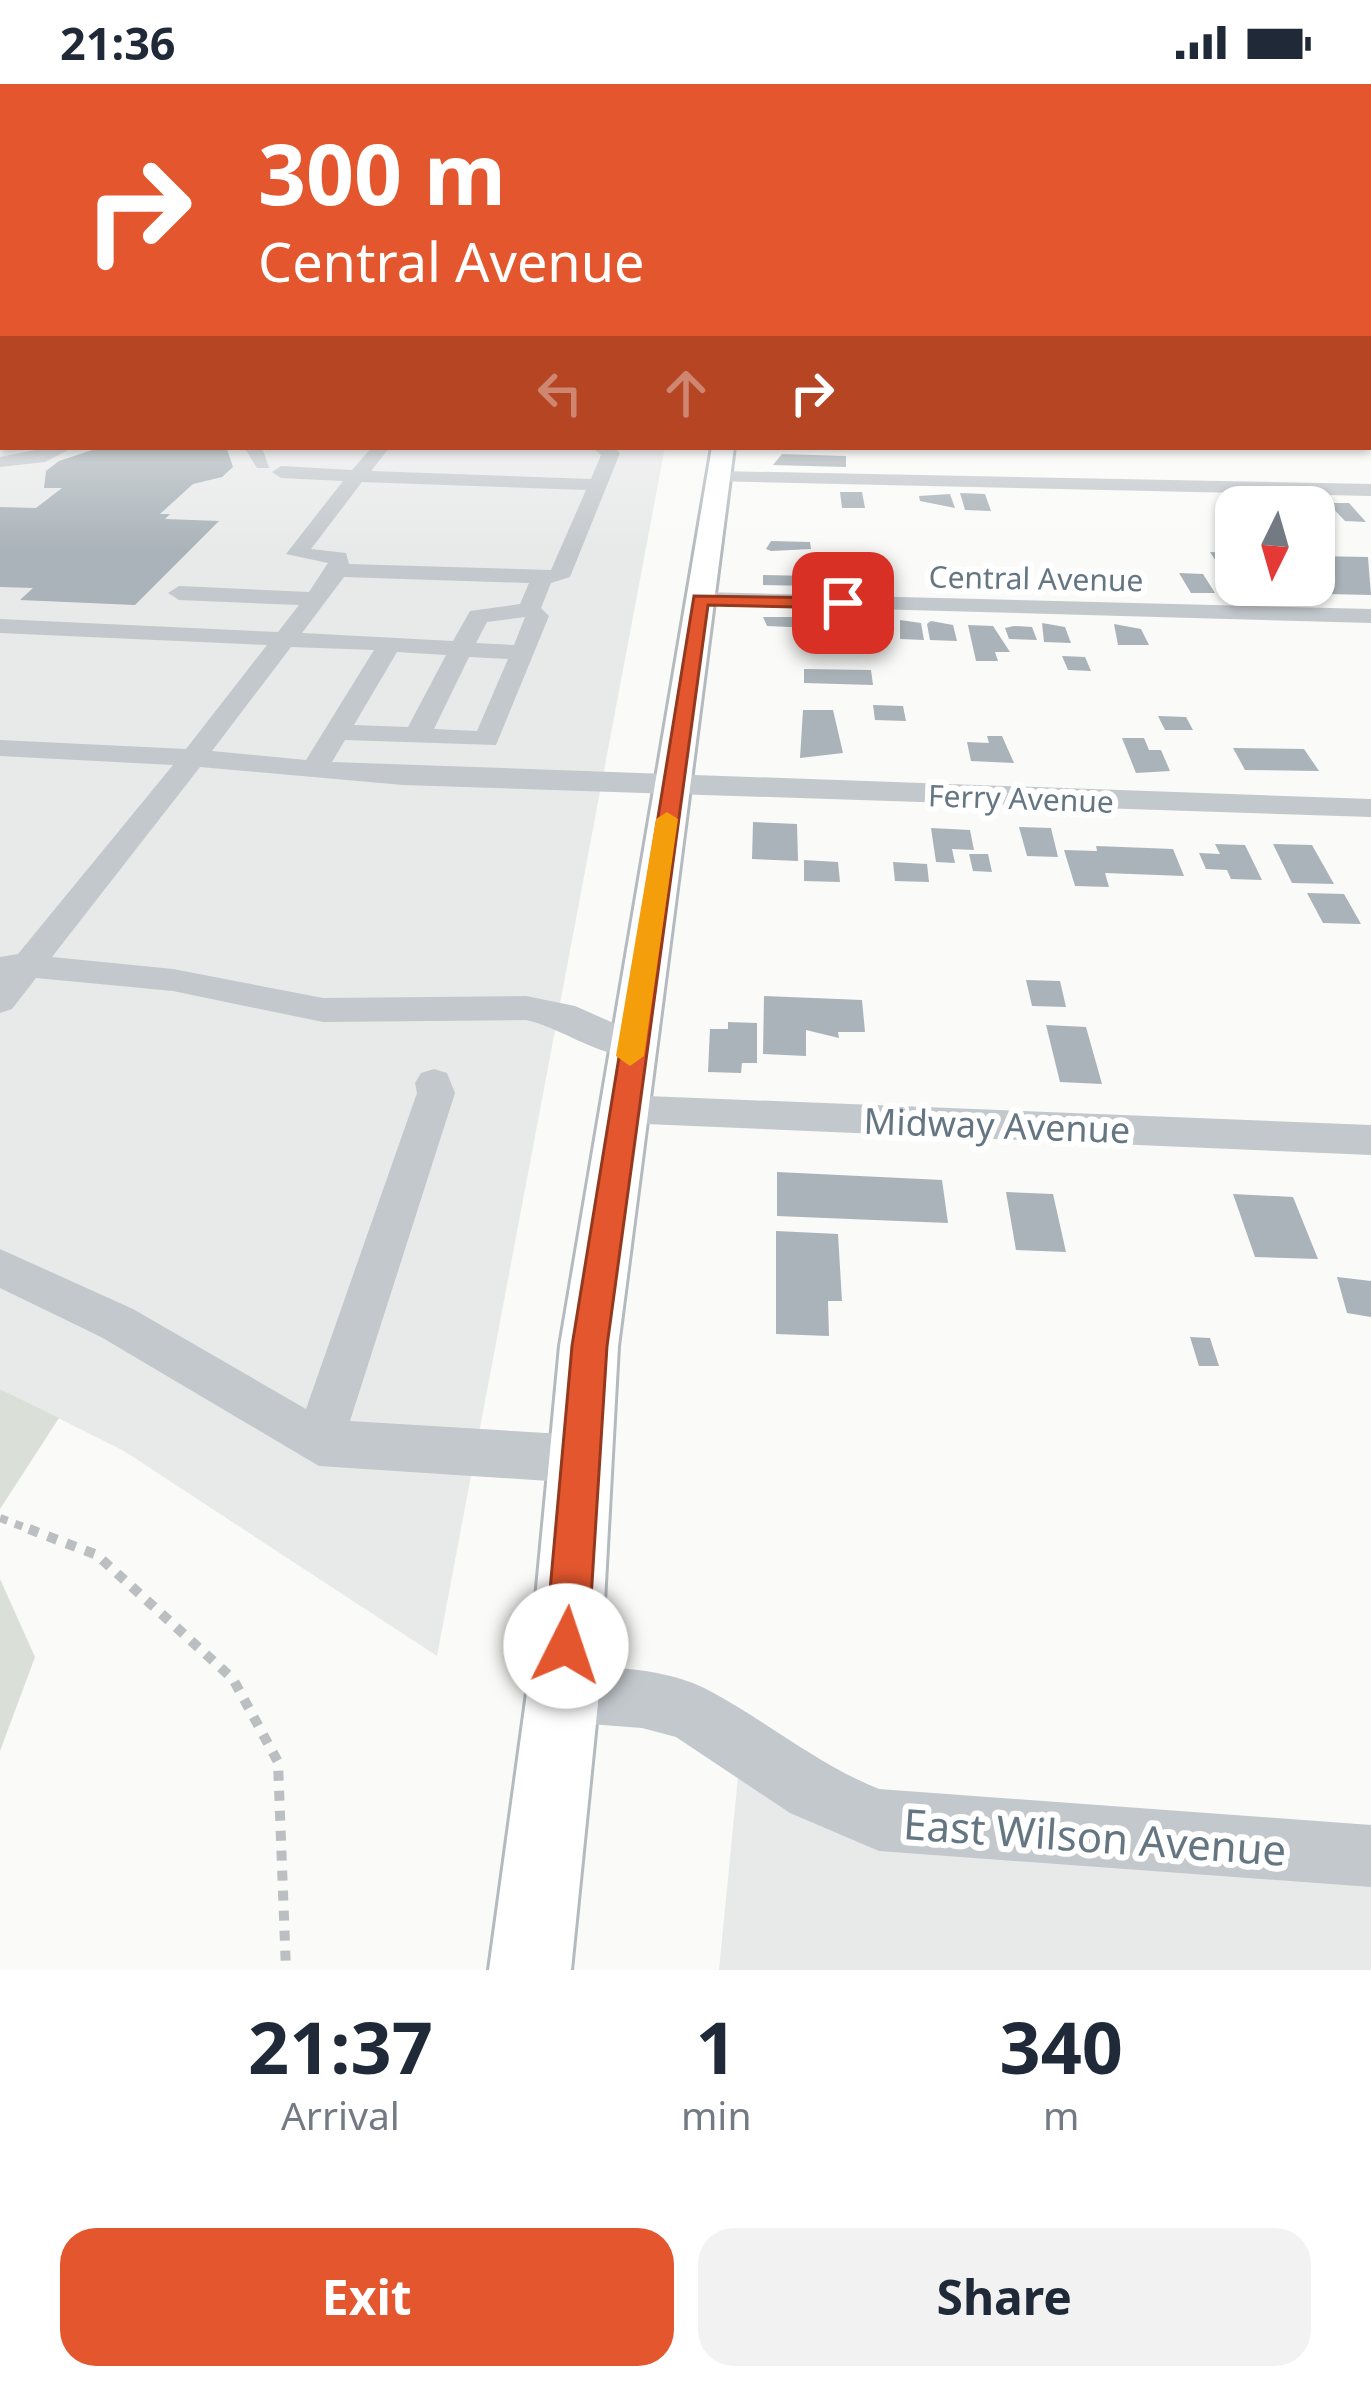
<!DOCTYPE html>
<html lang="en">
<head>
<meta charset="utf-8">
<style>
	:root { --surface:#fff; --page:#f2f2f3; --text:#1f2937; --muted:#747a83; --accent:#e4572e }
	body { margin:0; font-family:"Noto Sans",sans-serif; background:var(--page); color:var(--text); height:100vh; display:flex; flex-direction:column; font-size:45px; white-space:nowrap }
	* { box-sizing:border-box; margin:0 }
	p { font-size:39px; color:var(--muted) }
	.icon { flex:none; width:66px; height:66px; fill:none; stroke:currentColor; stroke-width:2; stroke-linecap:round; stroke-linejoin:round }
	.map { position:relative; height:1886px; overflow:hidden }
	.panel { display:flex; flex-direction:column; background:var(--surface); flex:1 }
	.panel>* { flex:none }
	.hud { position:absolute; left:0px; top:0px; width:1371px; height:366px; box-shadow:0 3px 9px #0004; background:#e4572e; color:#fff; overflow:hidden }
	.needle { width:78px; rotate:185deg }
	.fabs { position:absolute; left:1215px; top:402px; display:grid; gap:24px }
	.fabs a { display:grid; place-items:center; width:120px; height:120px; border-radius:24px; background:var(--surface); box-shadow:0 3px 9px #0004; font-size:60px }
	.pin { position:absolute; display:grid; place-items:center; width:102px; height:102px; color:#fff; margin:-51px; border-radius:24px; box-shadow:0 6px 18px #0006 }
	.me { position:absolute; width:132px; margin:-66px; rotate:4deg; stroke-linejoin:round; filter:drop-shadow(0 0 9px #0008) }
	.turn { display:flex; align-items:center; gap:42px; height:252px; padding:0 60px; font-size:54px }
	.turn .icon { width:156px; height:156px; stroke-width:2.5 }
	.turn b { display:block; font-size:84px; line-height:102px }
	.lanes { display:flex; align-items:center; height:114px; padding:0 60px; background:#0003; justify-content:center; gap:60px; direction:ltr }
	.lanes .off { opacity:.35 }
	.eta { display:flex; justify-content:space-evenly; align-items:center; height:204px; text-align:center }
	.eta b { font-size:72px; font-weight:700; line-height:84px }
	.action { display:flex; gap:24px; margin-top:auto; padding:24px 60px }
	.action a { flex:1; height:138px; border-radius:36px; background:var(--accent); color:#fff; font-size:48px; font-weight:700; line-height:138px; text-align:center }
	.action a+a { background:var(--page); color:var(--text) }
	.status { display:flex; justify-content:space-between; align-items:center; height:84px; padding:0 60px; background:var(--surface); direction:ltr }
	.status svg { height:33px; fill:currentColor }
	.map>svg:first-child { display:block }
	.built { fill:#e8e9e9 }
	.green { fill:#dadfd7 }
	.building { fill:#aab3b9 }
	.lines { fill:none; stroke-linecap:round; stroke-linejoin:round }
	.major-casing { stroke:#b5babe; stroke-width:6 }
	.path-far1 { stroke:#bbbfc2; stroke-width:8; stroke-dasharray:8 8; stroke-linecap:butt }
	.path { stroke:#bbbfc2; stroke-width:10; stroke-dasharray:10 10; stroke-linecap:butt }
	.minor { fill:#c3c8cc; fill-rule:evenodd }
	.major { fill:#fff; fill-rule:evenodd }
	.route { fill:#e4572e; stroke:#94391e; stroke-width:3 }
	.slow { fill:#f59e0b }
	.labels { text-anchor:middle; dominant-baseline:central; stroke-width:12; stroke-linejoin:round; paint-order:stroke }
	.far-street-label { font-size:30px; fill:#657683; stroke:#fff }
	.street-label { font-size:36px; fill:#657683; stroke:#fff }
	.near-street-label { font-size:42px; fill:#657683; stroke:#fff }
</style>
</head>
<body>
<div class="status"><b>21:36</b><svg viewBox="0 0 49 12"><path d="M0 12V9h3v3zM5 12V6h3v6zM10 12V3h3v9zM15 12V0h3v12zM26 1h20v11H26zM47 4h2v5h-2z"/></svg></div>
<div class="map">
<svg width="1371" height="1886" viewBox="0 0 1371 1886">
	<rect width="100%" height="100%" fill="#fafaf8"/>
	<g class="built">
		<path d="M0 303 3 363H665L437 1572 124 1367 0 1305Z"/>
		<path d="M743 1642 852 1706 1371 1748V1886H719Z"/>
	</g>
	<g class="green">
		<path d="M0 1305 59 1334 0 1425Z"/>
		<path d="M0 1495 35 1573 0 1667Z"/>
	</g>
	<g class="building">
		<path d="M101 363 227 365 233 383 222 393 193 400 160 430H170L165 435 219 437 135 521 20 516 33 504 0 503V423L36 424 62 404H44L46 387 59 377Z"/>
		<path d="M782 370 846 372V383L773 381Z"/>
		<path d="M840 408H862L865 424H842Z"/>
		<path d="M960 409 985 410 991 427 965 426Z"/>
		<path d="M950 410 955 424 920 417 919 412Z"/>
		<path d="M1328 419H1349L1366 438 1345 437Z"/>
		<path d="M771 457 810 458 811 465 771 467 766 465Z"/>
		<path d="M1210 468 1236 469V491H1225Z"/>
		<path d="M1314 472 1368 473 1371 511 1283 509 1277 501H1314Z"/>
		<path d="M831 482 855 486 857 500 836 503Z"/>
		<path d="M862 483H884L887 501 864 500Z"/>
		<path d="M1179 489 1203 490 1215 509H1191Z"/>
		<path d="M763 491 812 492V502L763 501Z"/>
		<path d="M1094 491H1121L1129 506 1101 505Z"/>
		<path d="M763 533H811V544L767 542Z"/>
		<path d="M840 534 859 537 861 553H835L834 536Z"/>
		<path d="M870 535 890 538 893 554H869Z"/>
		<path d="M900 536 921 539 924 556 900 555Z"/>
		<path d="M931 537 953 541 957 557 930 556 927 540Z"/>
		<path d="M1042 539 1065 543 1071 559 1044 558Z"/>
		<path d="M1114 540 1141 545 1149 561H1118Z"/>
		<path d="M968 541 993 542 1010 568H995L998 577H976Z"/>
		<path d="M1014 542 1032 543 1037 556 1009 555 1005 544Z"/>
		<path d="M1062 572 1085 573 1091 587 1068 586Z"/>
		<path d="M804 585 871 586 873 601 804 599Z"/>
		<path d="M873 621 903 622 906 637 875 636Z"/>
		<path d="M803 626H833L843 669 800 674Z"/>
		<path d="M1158 632 1186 633 1193 646H1165Z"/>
		<path d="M987 652H1002L1014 679 971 677 967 658 989 659Z"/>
		<path d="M1122 654H1144L1149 666H1161L1170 687 1136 689Z"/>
		<path d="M1233 664 1304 665 1319 687 1245 686Z"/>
		<path d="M753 738 797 740 798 777 752 775Z"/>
		<path d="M1019 743 1051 744 1058 773 1027 772Z"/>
		<path d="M931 744 970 746 974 766 952 765 955 779 936 778Z"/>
		<path d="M1215 760 1245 761 1262 796 1231 795 1227 786 1206 785 1199 769 1220 770Z"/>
		<path d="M1273 760 1312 761 1334 800 1292 799Z"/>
		<path d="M1096 762 1173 765 1184 792 1105 789 1109 803 1075 802 1064 766 1097 767Z"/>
		<path d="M969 770H988L992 788 973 787Z"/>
		<path d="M804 776 838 778 840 798 804 797Z"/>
		<path d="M893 778 927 780 929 798 895 797Z"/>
		<path d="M1307 809 1344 810 1361 840 1323 839Z"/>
		<path d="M1026 896 1060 897 1066 923 1032 922Z"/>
		<path d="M764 912 862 916 865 948H838L839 954 806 946V972L763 970Z"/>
		<path d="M728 938 757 939V979H742L741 989 708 988 710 945H728Z"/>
		<path d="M1046 941 1086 943 1102 1000 1060 998Z"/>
		<path d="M777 1088 942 1096 948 1139 777 1132Z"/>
		<path d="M1006 1108 1053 1110 1066 1168 1016 1166Z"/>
		<path d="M1233 1110 1293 1113 1318 1175 1255 1173Z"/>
		<path d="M776 1147 838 1150 842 1217H828L829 1252 776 1250Z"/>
		<path d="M1337 1193 1371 1197V1233L1347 1229Z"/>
		<path d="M1190 1253 1210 1254 1219 1282H1199Z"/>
	</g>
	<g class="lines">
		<defs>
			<path id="major" d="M712 363H734L618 1262 599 1609 571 1886H489L527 1609 560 1262Z"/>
		</defs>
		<use href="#major" class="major-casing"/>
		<path class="path-far1" d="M0 1434 37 1448"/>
		<path class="path" d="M29 1445 97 1471 233 1595 278 1678 286 1886"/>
		<g class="minor">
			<rect x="0" y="259" width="3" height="8"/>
			<rect x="0" y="309" width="3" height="10"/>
			<rect x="1368" y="316" width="3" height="10"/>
			<path d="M50 363H74L45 378 0 383V373Z"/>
			<path d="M244 363H262L269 384H257Z"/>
			<path d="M372 363H390L371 387 591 395 601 371 592 363H613L620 369 570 493 551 499 541 524 549 532 496 661 345 656 332 678 1371 715V733L403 701 200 683 52 873 173 885 323 914 526 912 575 922 645 953 650 962 645 971C611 981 561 943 526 936L323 938 173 907 36 894 12 925 0 929V873L18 870 173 681 0 672V656L186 665 267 561 0 549V535L278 548 299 521 179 516 168 509 179 502 309 508 328 479 286 470 343 397 281 394 272 388 281 382 352 386ZM362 398 586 406 551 486 349 480 346 469 311 465ZM344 493 529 499 520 520 470 527 453 557 302 549ZM525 533 514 561 476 559 487 538ZM291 563 374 566 306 676 212 667ZM397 568 446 571 408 643 354 641ZM469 573 508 575 477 647 434 645Z"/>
			<path d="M719 387 1371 400V412L712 397V389Z"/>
			<path d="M700 508 1371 525V539L692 520V510Z"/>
			<path d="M434 985 447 989 455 1009 350 1337 579 1351 597 1358 604 1375 597 1392 579 1399 319 1382 101 1253 0 1204V1165L133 1225 306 1325 417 1009 415 999 421 989Z"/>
			<path d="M622 1011 1371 1041V1071L622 1039 608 1035 603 1025 608 1015Z"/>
			<path d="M563 1580C611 1584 666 1583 710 1607 768 1638 817 1680 879 1705L1371 1741V1803L879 1767 790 1729 676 1653 642 1644 563 1638 543 1629 534 1609 543 1589Z"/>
		</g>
		<use href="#major" class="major"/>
	</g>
	<linearGradient id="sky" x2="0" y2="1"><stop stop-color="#96bcdc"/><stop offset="0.44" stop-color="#fdfdfc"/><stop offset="1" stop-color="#fdfdfc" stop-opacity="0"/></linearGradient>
	<rect width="1371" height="468" fill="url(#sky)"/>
	<path class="route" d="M694 512 843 514 852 519 843 524 708 521 607 1262 588 1562 581 1577 566 1584 551 1577 545 1562 572 1262Z"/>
	<path class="slow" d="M667 728 678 735 644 972 630 982 616 972 656 735Z"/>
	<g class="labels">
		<g class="far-street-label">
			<text transform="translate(1036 494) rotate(1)">Central Avenue</text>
			<text transform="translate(1021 714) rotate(2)">Ferry Avenue</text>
		</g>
		<g class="street-label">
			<text transform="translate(997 1041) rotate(2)">Midway Avenue</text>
		</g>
		<g class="near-street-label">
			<text transform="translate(1095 1752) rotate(4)">East Wilson Avenue</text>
		</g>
	</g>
</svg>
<div class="fabs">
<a><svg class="needle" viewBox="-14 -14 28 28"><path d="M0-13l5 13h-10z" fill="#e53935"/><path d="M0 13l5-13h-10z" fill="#747a83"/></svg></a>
</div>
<div class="pin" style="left:843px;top:519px;background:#d93025"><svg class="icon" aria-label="arrive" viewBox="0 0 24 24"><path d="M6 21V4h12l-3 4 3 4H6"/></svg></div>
<svg class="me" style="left:566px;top:1562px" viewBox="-20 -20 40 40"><circle r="19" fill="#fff"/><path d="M0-13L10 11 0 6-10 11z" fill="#e4572e"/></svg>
<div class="hud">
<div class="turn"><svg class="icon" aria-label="right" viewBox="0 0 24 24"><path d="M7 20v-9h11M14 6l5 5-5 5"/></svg><div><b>300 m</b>Central Avenue</div></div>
<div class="lanes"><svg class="icon off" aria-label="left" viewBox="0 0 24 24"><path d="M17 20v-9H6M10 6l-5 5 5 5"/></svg><svg class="icon off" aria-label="ahead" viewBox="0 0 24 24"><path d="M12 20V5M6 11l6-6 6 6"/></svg><svg class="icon" aria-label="right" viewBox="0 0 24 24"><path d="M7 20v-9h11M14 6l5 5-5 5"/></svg></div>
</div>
</div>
<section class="panel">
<div class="eta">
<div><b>21:37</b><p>Arrival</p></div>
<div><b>1</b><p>min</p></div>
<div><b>340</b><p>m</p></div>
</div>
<div class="action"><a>Exit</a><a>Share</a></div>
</section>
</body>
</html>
